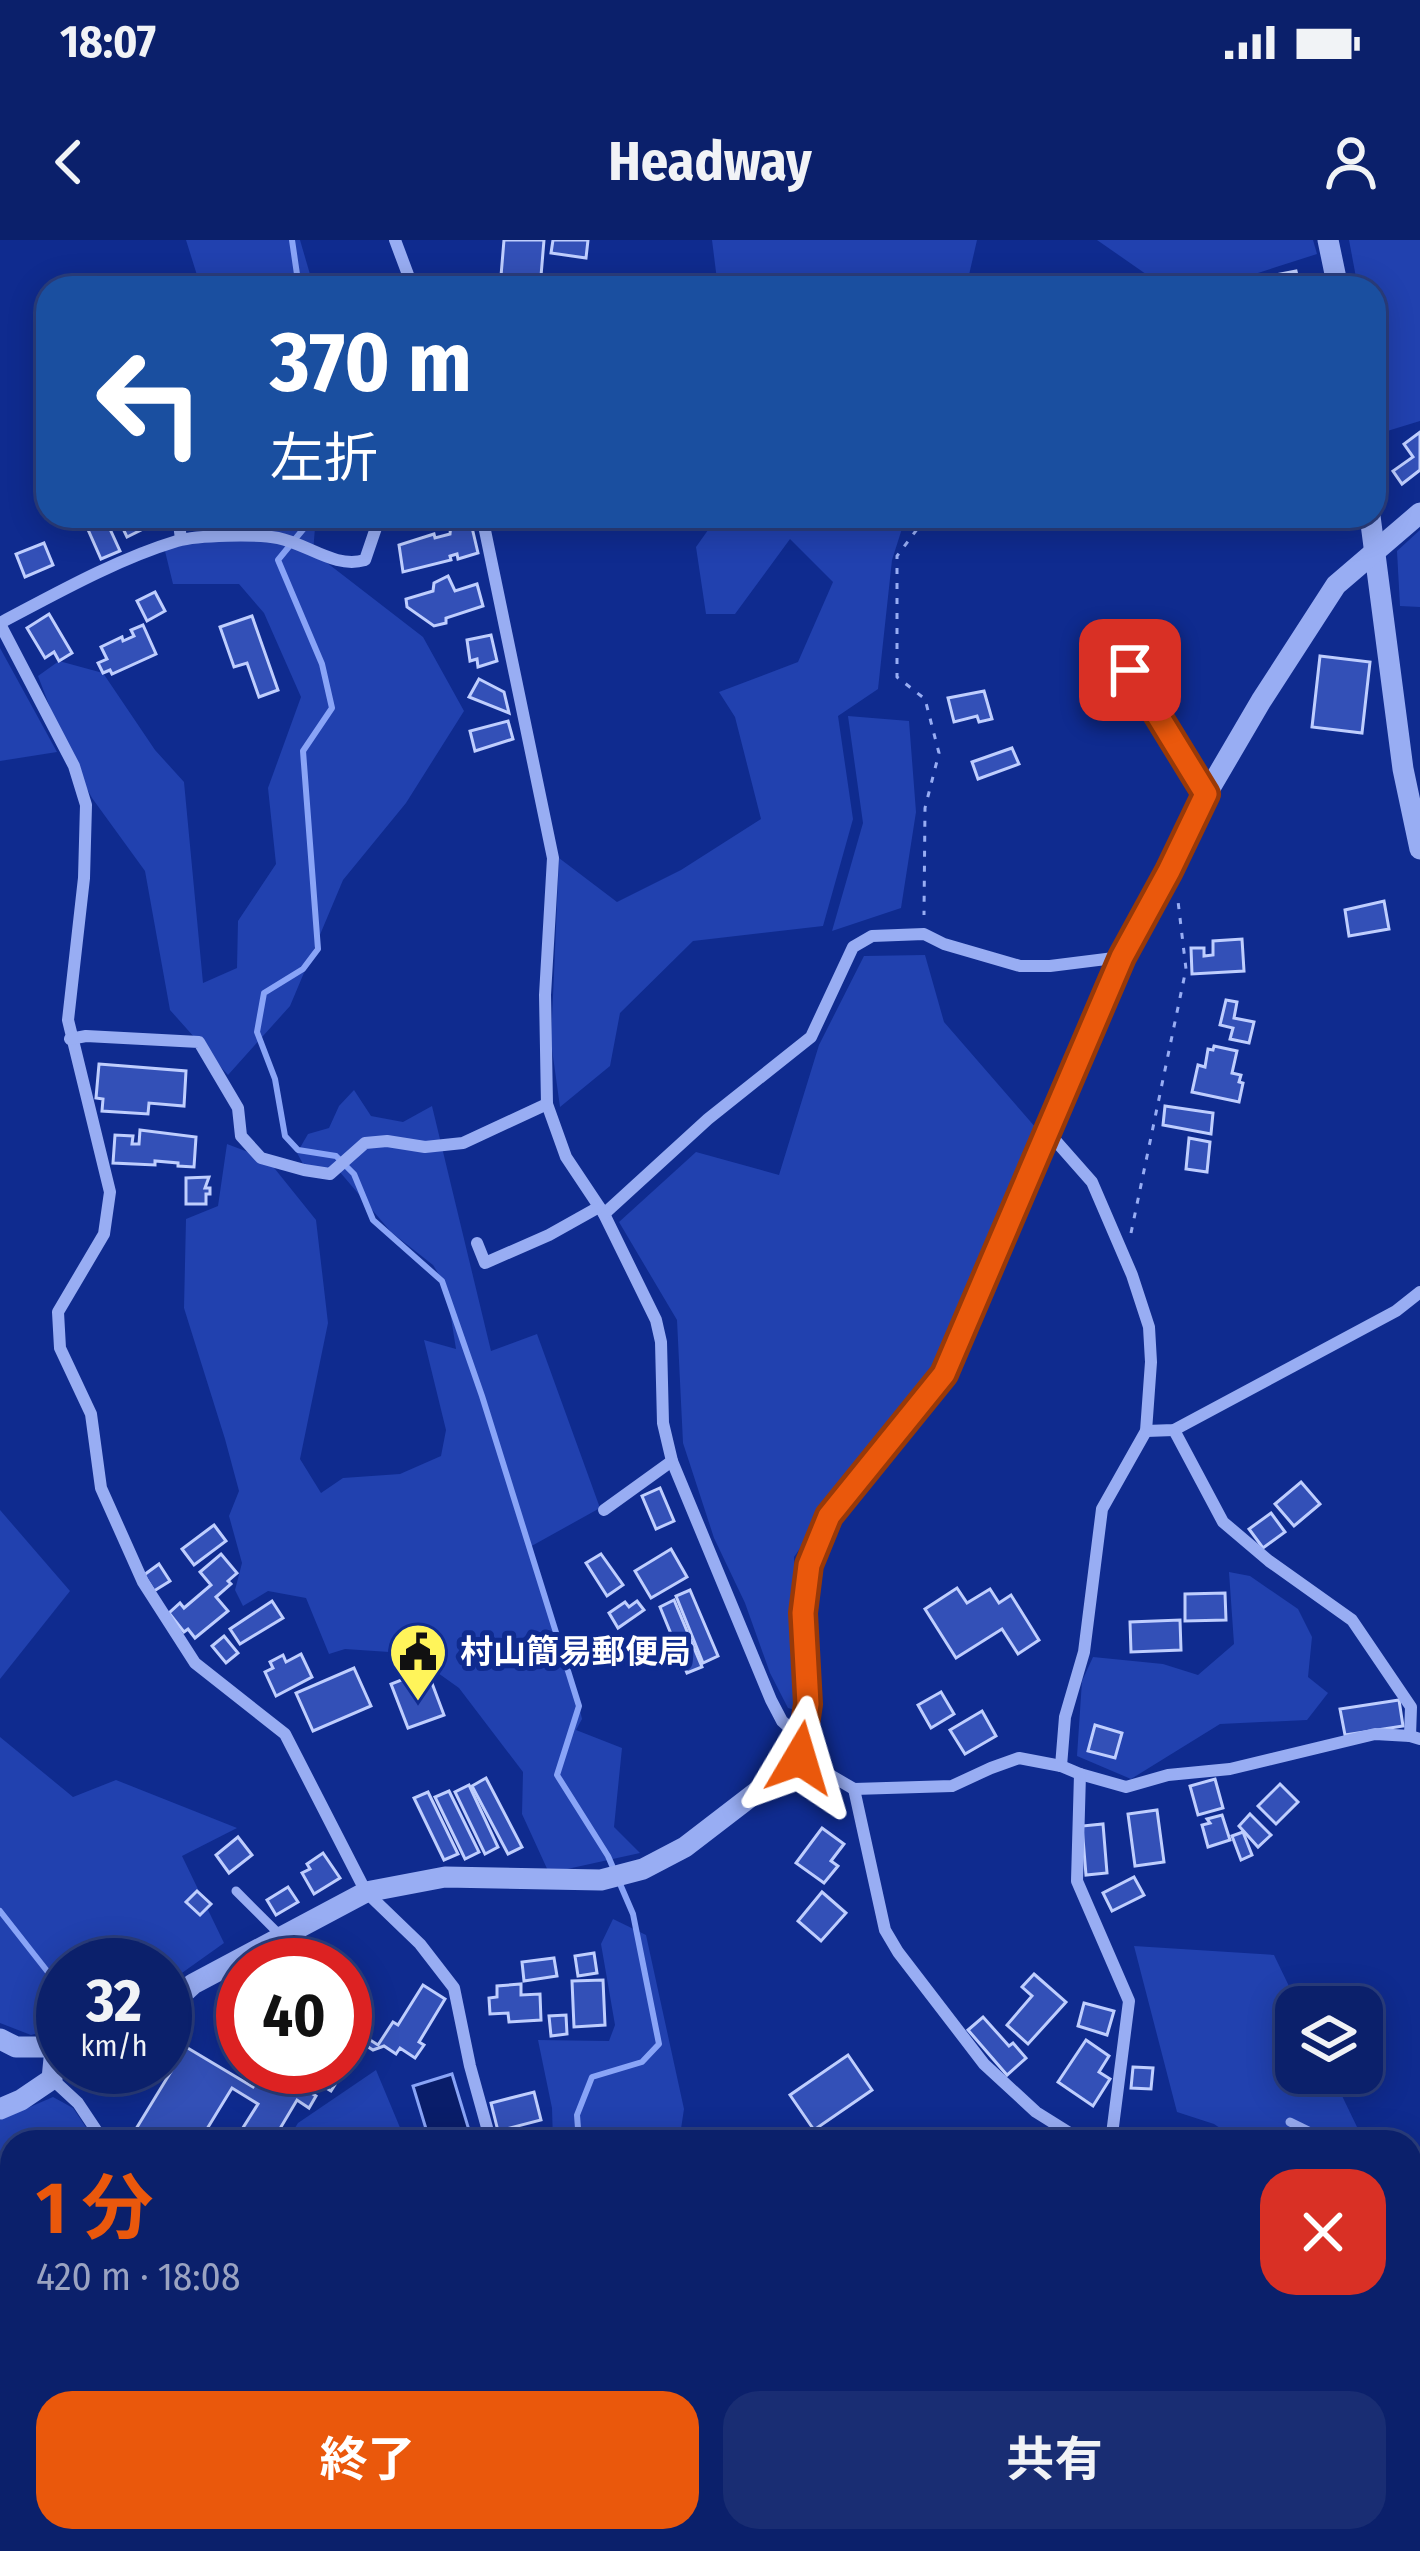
<!DOCTYPE html>
<html lang="ja">
<head>
<meta charset="utf-8">
<style>
	:root { --surface:#0b206b; --page:#192d73; --text:#f1f3f6; --muted:#9aa3c1; --line:#2b3e7e; --accent:#ea580c }
	body { margin:0; font-family:"Fira Sans Condensed","Noto Sans JP",sans-serif; background:var(--page); color:var(--text); height:100vh; display:flex; flex-direction:column; font-size:45px; white-space:nowrap }
	* { box-sizing:border-box; margin:0 }
	p { font-size:39px; color:var(--muted) }
	.icon { flex:none; width:66px; height:66px; fill:none; stroke:currentColor; stroke-width:2; stroke-linecap:round; stroke-linejoin:round }
	.map { position:relative; flex:1; overflow:hidden }
	.details { position:absolute; left:0px; top:1890px; width:1422px; height:423px; display:flex; flex-direction:column; background:var(--surface); border-radius:36px 36px 0 0; box-shadow:0 6px 30px #0003,0 0 0 3px var(--line) }
	.details>* { flex:none }
	.banner { position:absolute; left:36px; top:36px; width:1350px; height:252px; border-radius:36px; box-shadow:0 6px 30px #0003,0 0 0 3px var(--line); background:#1a4fa0; color:#fff; overflow:hidden }
	.fabs { position:absolute; left:1275px; top:1746px; display:grid; gap:24px }
	.fabs a { display:grid; place-items:center; width:108px; height:108px; border-radius:24px; background:var(--surface); box-shadow:0 6px 30px #0003,0 0 0 3px var(--line); font-size:60px }
	.speed { position:absolute; left:36px; top:1698px; display:flex; gap:24px; font-size:60px; font-weight:700; text-align:center }
	.speed>* { display:grid; place-content:center; width:156px; height:156px; border-radius:50%; background:var(--surface); box-shadow:0 6px 30px #0003,0 0 0 3px var(--line); line-height:1 }
	.speed small { font-size:30px; font-weight:400 }
	.speed .limit { border:18px solid #d22; background:#fff; color:#111 }
	.pin { position:absolute; display:grid; place-items:center; width:102px; height:102px; color:#fff; margin:-51px; border-radius:24px; box-shadow:0 6px 18px #0006 }
	.me { position:absolute; width:132px; margin:-66px; rotate:7deg; stroke-linejoin:round; filter:drop-shadow(0 0 9px #0008) }
	.turn { display:flex; align-items:center; gap:42px; height:252px; padding:0 36px; font-size:54px }
	.turn .icon { width:156px; height:156px; stroke-width:2.5 }
	.turn b { display:block; font-size:84px; line-height:102px }
	.round { display:grid; place-items:center; flex:none; width:126px; height:126px; border-radius:36px; background:var(--page) }
	.summary { display:flex; align-items:center; justify-content:space-between; height:204px; padding:0 36px }
	h1 { font-size:72px; font-weight:700; line-height:90px; color:var(--accent) }
	.primary-button { display:flex; gap:24px; margin-top:auto; padding:24px 36px }
	.primary-button a { flex:1; height:138px; border-radius:36px; background:var(--accent); color:#fff; font-size:48px; font-weight:700; line-height:138px; text-align:center }
	.primary-button a+a { background:var(--page); color:var(--text) }
	.status { display:flex; justify-content:space-between; align-items:center; height:84px; padding:0 60px; background:var(--surface); direction:ltr }
	.status svg { height:33px; fill:currentColor }
	header { display:flex; justify-content:space-between; align-items:center; height:156px; padding:0 36px; background:var(--surface); font-size:54px; font-weight:700 }
	.map>svg:first-child { display:block }
	.green { fill:#2141af }
	.water { fill:#091d6a; stroke:#89a4f7; stroke-width:3 }
	.lines { fill:none; stroke-linecap:round; stroke-linejoin:round }
	.stream { stroke:#89a4f7; stroke-width:6 }
	.building { fill:#3350b7; stroke:#bfcefe; stroke-width:3 }
	.path { stroke:#98adf3; stroke-width:3; stroke-dasharray:6 9; stroke-linecap:butt }
	.service { stroke:#98adf3; stroke-width:9 }
	.minor { stroke:#98adf3; stroke-width:12 }
	.tertiary { stroke:#98adf3; stroke-width:21 }
	.route-casing { stroke:#983908; stroke-width:30 }
	.route { stroke:#ea580c; stroke-width:21 }
	.labels { text-anchor:middle; dominant-baseline:central; stroke-width:10; stroke-linejoin:round; paint-order:stroke }
	.poi-label { font-size:33px; font-weight:bold; fill:#fff; stroke:#0f2b8f; text-anchor:start }
</style>
</head>
<body>
<div class="status"><b>18:07</b><svg viewBox="0 0 49 12"><path d="M0 12V9h3v3zM5 12V6h3v6zM10 12V3h3v9zM15 12V0h3v12zM26 1h20v11H26zM47 4h2v5h-2z"/></svg></div>
<header><svg class="icon" aria-label="back" viewBox="0 0 24 24"><path d="M15 5l-7 7 7 7"/></svg>Headway<svg class="icon" aria-label="person" viewBox="0 0 24 24"><circle cx="12" cy="8" r="4"/><path d="M4 21q1-7 8-7t8 7"/></svg></header>
<div class="map">
<svg width="1420" height="2311" viewBox="0 0 1420 2311">
	<rect width="100%" height="100%" fill="#0f2b8f"/>
	<g class="green">
		<path d="M186 0H300L314 48H201Z"/>
		<path d="M712 0H977L966 48H718Z"/>
		<path d="M1097 0H1313L1317 14 1236 40 1166 48Z"/>
		<path d="M1349 0H1420V181L1384 192 1374 138V48H1358Z"/>
		<path d="M229 276H316L313 312 423 397 464 471 406 563 343 640 290 766 228 835 170 770 145 631 92 558 67 512 38 436 59 421 103 433 155 510 184 542 203 743 237 728 238 681 276 624 268 548 301 457 264 373 239 344H173L164 307 213 292 210 286Z"/>
		<path d="M718 276H906L892 320 878 449 838 476 853 579 823 686 693 701 620 773 610 826 560 867 551 802 559 618 617 662 681 630 761 579 735 477 719 452 798 422 833 342 790 299 735 374H706L696 307Z"/>
		<path d="M1420 290V367L1400 366 1397 311Z"/>
		<path d="M0 408 57 512 0 521Z"/>
		<path d="M848 476 909 481 916 572 901 668 832 691 863 583Z"/>
		<path d="M925 715 944 782 1036 888 933 1134 847 1240 794 1317 795 1470 788 1468 770 1433 745 1363 714 1298 683 1203 677 1080 619 982 696 912 779 935 819 805 864 716Z"/>
		<path d="M354 850 371 876 403 882 432 866 491 1111 537 1094 600 1268 528 1308 578 1462 582 1479 576 1490 622 1508 614 1587 640 1613 549 1633 522 1574 523 1532 459 1448 424 1423 404 1413 345 1409 329 1414 306 1358 268 1351 243 1366 235 1350 242 1323 229 1276 239 1251 225 1199 184 1068 186 979 218 966 227 904 267 919 316 980 328 1083 300 1219 321 1253 343 1238 400 1234 441 1216 446 1190 424 1100 456 1109 446 1046 433 1025 391 992 339 931H307L297 913 308 894 329 888 339 866Z"/>
		<path d="M0 1270 70 1351 0 1439Z"/>
		<path d="M1229 1332 1250 1336 1298 1369 1312 1397 1308 1437 1328 1453 1307 1480 1220 1484 1131 1539 1077 1516 1082 1441 1093 1417 1163 1424 1198 1435 1234 1404Z"/>
		<path d="M0 1497 73 1557 116 1540 237 1588 182 1616 224 1703 165 1745V1725H63V1786L31 1795 0 1783Z"/>
		<path d="M613 1679 646 1695 684 1869 679 1902H553L552 1868 538 1800 609 1801 615 1785 601 1704Z"/>
		<path d="M1134 1706 1274 1715 1299 1767H1296V1833H1331L1358 1889 1371 1902H1241L1214 1884 1177 1872Z"/>
		<path d="M376 1830 406 1902H286L298 1883Z"/>
		<path d="M53 1857 73 1868 96 1902H12V1984L0 1987V1880Z"/>
		<path d="M12 2124V2232L0 2230V2144Z"/>
		<path d="M1410 2145H1420V2228L1410 2242Z"/>
		<path d="M0 2258 12 2264V2301H44L46 2311H0Z"/>
		<path d="M149 2301H434L439 2309 489 2301H750L757 2311H155Z"/>
	</g>
	<path class="water" d="M452 1834 472 1900 430 1902 413 1846Z"/>
	<g class="lines">
		<g class="stream">
			<path d="M292 0 299 48"/>
			<path d="M314 276 278 320 322 424 332 468 303 511 318 709 303 729 264 753 257 792 275 839 285 896 298 910 336 916 354 934 373 980 442 1041 482 1156 579 1466 557 1535 608 1616 633 1674 659 1804 642 1822 592 1837 577 1875 579 1902"/>
			<path d="M0 1671 51 1736 63 1746"/>
			<path d="M12 1948 5 1964 12 1980"/>
			<path d="M0 2089 12 2077"/>
			<path d="M644 2301 651 2311"/>
		</g>
	</g>
	<g class="building">
		<path d="M504 0H544L540 48H500Z"/>
		<path d="M553 0H588L586 18 551 13Z"/>
		<path d="M1296 31 1300 48H1260L1272 46 1270 36Z"/>
		<path d="M1420 192V230L1402 244 1393 231 1413 217 1404 204Z"/>
		<path d="M82 276H104L120 311 101 319Z"/>
		<path d="M117 276H138L143 289 127 297Z"/>
		<path d="M470 279 478 313 458 319 457 314 450 316 451 320 403 332 399 305 434 294 435 298 450 294 451 283Z"/>
		<path d="M44 303 53 325 25 337 16 314Z"/>
		<path d="M448 336 455 351 477 344 483 366 446 378V383L434 386 407 367 406 359 433 351 434 343Z"/>
		<path d="M155 352 165 371 147 381 137 361Z"/>
		<path d="M49 374 72 413 59 421 54 412 45 418 27 388Z"/>
		<path d="M252 376 278 450 259 457 247 423 234 427 220 387Z"/>
		<path d="M143 385 156 414 112 434 110 430 103 433 98 423 107 419 101 407 122 397 123 401 134 396 131 390Z"/>
		<path d="M491 395 497 421 478 427 477 419 470 421 467 400Z"/>
		<path d="M1320 416 1370 422 1362 493 1312 487Z"/>
		<path d="M479 439 504 452 509 473 469 457Z"/>
		<path d="M984 451 992 479 979 482 977 476 954 482 948 458Z"/>
		<path d="M508 481 513 499 475 511 470 491Z"/>
		<path d="M1012 508 1019 524 978 539 972 522Z"/>
		<path d="M1384 661 1389 689 1349 696 1345 670Z"/>
		<path d="M1242 699 1244 731 1192 734 1191 708H1204V716L1213 715V701Z"/>
		<path d="M1226 760 1237 762 1234 778 1254 782 1249 803 1230 799 1233 788 1220 785Z"/>
		<path d="M1214 806 1237 811 1232 833 1241 835 1239 842 1243 843 1239 862 1192 852 1198 825 1205 827 1208 809 1213 810Z"/>
		<path d="M99 824 186 831 184 866 149 863 148 874 102 871 103 859 96 858Z"/>
		<path d="M1165 866 1213 873 1211 894 1163 885Z"/>
		<path d="M140 890 196 897 194 927 178 926V923L155 921V925L113 923 115 895 133 896 132 904H139Z"/>
		<path d="M1189 898 1210 902 1207 932 1186 929Z"/>
		<path d="M209 937 205 948H210V954H206V964H186V938Z"/>
		<path d="M1301 1242 1320 1264 1294 1286 1275 1264Z"/>
		<path d="M660 1248 674 1281 656 1289 642 1256Z"/>
		<path d="M1271 1273 1285 1292 1263 1308 1249 1289Z"/>
		<path d="M214 1285 226 1301 194 1325 182 1309Z"/>
		<path d="M671 1309 687 1337 651 1358 635 1331Z"/>
		<path d="M221 1314 237 1333 228 1341 231 1344 216 1357 228 1371 195 1398 188 1389 184 1392 169 1373 180 1363 184 1368 211 1345 200 1332Z"/>
		<path d="M601 1314 623 1345 607 1356 586 1323Z"/>
		<path d="M159 1324 170 1341 154 1351 144 1335Z"/>
		<path d="M957 1348 967 1363 990 1349 999 1363 1011 1355 1039 1400 1018 1414 1002 1389 956 1418 925 1369Z"/>
		<path d="M690 1350 718 1416 703 1423 676 1356Z"/>
		<path d="M1225 1353 1226 1380 1185 1381V1354Z"/>
		<path d="M674 1360 702 1427 687 1433 660 1367Z"/>
		<path d="M272 1361 283 1378 240 1404 230 1389Z"/>
		<path d="M637 1361 644 1370 618 1388 609 1373 625 1362 629 1367Z"/>
		<path d="M1180 1380 1181 1410 1131 1412 1130 1382Z"/>
		<path d="M224 1396 238 1413 226 1423 212 1406Z"/>
		<path d="M301 1414 312 1437 276 1456 265 1432 273 1428 270 1422 283 1415 286 1422Z"/>
		<path d="M354 1428 371 1466 313 1491 296 1453Z"/>
		<path d="M427 1430 444 1475 408 1488 391 1444Z"/>
		<path d="M941 1452 954 1474 931 1488 918 1465Z"/>
		<path d="M1399 1460 1403 1486 1345 1495 1340 1469Z"/>
		<path d="M982 1471 996 1496 965 1514 950 1490Z"/>
		<path d="M1095 1485 1122 1493 1115 1518 1088 1511Z"/>
		<path d="M486 1538 522 1607 508 1614 472 1546Z"/>
		<path d="M1215 1539 1223 1568 1198 1575 1190 1546Z"/>
		<path d="M1280 1544 1298 1562 1276 1584 1258 1566Z"/>
		<path d="M469 1545 498 1607 485 1614 455 1552Z"/>
		<path d="M449 1551 479 1612 465 1619 435 1557Z"/>
		<path d="M428 1552 458 1614 444 1620 414 1558Z"/>
		<path d="M1157 1570 1164 1622 1135 1626 1128 1574Z"/>
		<path d="M1250 1574 1271 1595 1258 1607 1239 1586Z"/>
		<path d="M1222 1575 1230 1600 1208 1607 1202 1585 1210 1583 1207 1579Z"/>
		<path d="M1103 1584 1107 1633 1086 1635 1082 1586Z"/>
		<path d="M822 1588 844 1604 831 1621 838 1626 824 1643 796 1623Z"/>
		<path d="M1243 1592 1252 1615 1241 1620 1232 1596Z"/>
		<path d="M238 1597 252 1615 229 1633 216 1615Z"/>
		<path d="M323 1613 340 1638 314 1654 302 1633 310 1629 307 1624Z"/>
		<path d="M1134 1637 1144 1655 1112 1671 1103 1653Z"/>
		<path d="M288 1647 298 1662 276 1675 267 1660Z"/>
		<path d="M197 1651 211 1664 200 1675 186 1662Z"/>
		<path d="M822 1652 846 1673 821 1701 798 1681Z"/>
		<path d="M594 1713 597 1733 578 1736 575 1716Z"/>
		<path d="M554 1718 557 1736 524 1741 522 1722Z"/>
		<path d="M345 1730 363 1741 349 1763 367 1774 356 1791 378 1805 393 1782 398 1785 423 1745 445 1759 419 1802 424 1805 415 1818 400 1808 396 1814 384 1806 373 1810 354 1798 349 1806 345 1803Z"/>
		<path d="M1034 1734 1066 1762 1028 1804 1007 1785 1032 1756 1022 1747Z"/>
		<path d="M603 1740 605 1785 574 1787 572 1741Z"/>
		<path d="M521 1744V1755L540 1754 541 1780 509 1782 508 1773 490 1774 489 1758 497 1757V1746Z"/>
		<path d="M1084 1763 1114 1771 1107 1795 1078 1786Z"/>
		<path d="M566 1775 567 1794 551 1796 549 1776Z"/>
		<path d="M983 1777 1009 1806 1013 1803 1026 1818 1007 1835 968 1790Z"/>
		<path d="M1086 1800 1109 1816 1099 1832 1110 1839 1093 1866 1058 1842Z"/>
		<path d="M186 1807 253 1847 261 1834 269 1839 276 1827H328L341 1835 331 1851 306 1836 300 1846 316 1856 309 1868 297 1860 272 1902H234L258 1864 232 1848 199 1902H128Z"/>
		<path d="M848 1815 872 1850 814 1890 790 1855Z"/>
		<path d="M1133 1827 1153 1828 1151 1849 1131 1848Z"/>
		<path d="M534 1852 541 1880 498 1891 491 1863Z"/>
		<path d="M1158 1890 1160 1902H1125L1124 1893Z"/>
	</g>
	<g class="lines">
		<g class="path">
			<path d="M923 276 918 288 897 316V437L925 459 939 513 925 568 924 675"/>
			<path d="M1131 993 1186 729 1178 661"/>
		</g>
		<g class="service">
			<path d="M1114 402 1162 486 1206 555"/>
			<path d="M236 1651 280 1695"/>
			<path d="M1290 1882 1331 1902"/>
			<path d="M1410 1952 1420 1960"/>
			<path d="M1180 2301 1190 2311"/>
		</g>
		<g class="minor">
			<path d="M395 0 413 48"/>
			<path d="M178 276 181 299"/>
			<path d="M482 276 553 618 545 755 547 864 566 917 604 974 656 1080 661 1102 663 1183 672 1221 771 1460 782 1481 802 1499"/>
			<path d="M0 383C55 354 117 319 177 301 198 295 256 294 278 298 308 304 335 329 365 320L380 276"/>
			<path d="M0 384 74 526 86 565 84 638 68 780 110 952 104 994 58 1072 60 1108 91 1174 101 1248 143 1342 195 1423 285 1494 366 1652 420 1704 454 1748 470 1826 491 1902"/>
			<path d="M70 799 86 796 199 802 238 868 241 896 261 918 304 930 330 934 365 903 387 901 425 907 463 903 547 864"/>
			<path d="M1047 891 1092 942 1132 1035 1149 1087 1151 1122 1146 1191 1102 1269 1084 1412 1065 1477 1061 1526"/>
			<path d="M604 974 708 879 811 797 853 707 872 696 924 694 944 704 1020 726H1050L1122 717"/>
			<path d="M477 1003 485 1023 549 995 599 967"/>
			<path d="M1174 1190 1223 1282 1269 1321 1352 1380 1411 1467 1410 1496"/>
			<path d="M1146 1191 1174 1190 1396 1071 1420 1052"/>
			<path d="M604 1270 672 1221"/>
			<path d="M801 1518 854 1549 952 1546 991 1528 1019 1518 1061 1526 1080 1534 1126 1547 1168 1535 1230 1529 1375 1494 1410 1496 1420 1499"/>
			<path d="M1080 1534 1077 1641 1129 1761 1111 1902"/>
			<path d="M854 1549 885 1690 898 1712 984 1824 1036 1872 1084 1902"/>
			<path d="M52 1839 78 1863 104 1902"/>
			<path d="M1410 1995 1420 1991"/>
			<path d="M1363 2301 1372 2311"/>
			<path d="M425 2311 429 2301"/>
		</g>
		<g class="tertiary">
			<path d="M1328 0 1338 48"/>
			<path d="M1370 276 1403 529 1420 609"/>
			<path d="M165 1770 193 1744 366 1652 445 1637 601 1640 643 1629 685 1607 801 1518 808 1464 803 1373 809 1325 829 1276 944 1134 1122 717 1169 631 1206 555 1261 461 1336 345 1420 273"/>
			<path d="M0 1799 16 1807H63"/>
			<path d="M0 1869 21 1860 52 1839 55 1808"/>
		</g>
	</g>
	<g class="lines">
		<defs>
			<path id="route" d="M800 1518 808 1464 803 1373 809 1325 829 1276 944 1134 1122 717 1169 631 1206 554 1130 430"/>
		</defs>
		<use href="#route" class="route-casing"/>
		<use href="#route" class="route"/>
	</g>
	<defs>
		<symbol id="civic-pin" viewBox="-11 -11 22 30"><path d="M0 17L-7.5 6A9.5 9.5 0 1 1 7.5 6Z" fill="#fff45a" stroke="#0f2b8f"/><path d="M-.6-6.5H3V-4.5H.6V-3L4-1V1h2V6H-6V1h2V-1L-.6-3ZM-1.2 2.5V6h2.4V2.5Z" fill="#111"/></symbol>
	</defs>
	<g fill-rule="evenodd">
		<use href="#civic-pin" x="385" y="1379" width="66" height="90"/>
	</g>
	<g class="labels">
		<g class="poi-label">
			<text x="460" y="1412">村山簡易郵便局</text>
		</g>
	</g>
</svg>
<div class="fabs">
<a><svg class="icon" aria-label="layers" viewBox="0 0 24 24"><path d="M12 4l9 5-9 5-9-5zM3 14l9 5 9-5"/></svg></a>
</div>
<div class="speed"><div>32<small>km/h</small></div><div class="limit">40</div></div>
<div class="pin" style="left:1130px;top:430px;background:#d93025"><svg class="icon" aria-label="arrive" viewBox="0 0 24 24"><path d="M6 21V4h12l-3 4 3 4H6"/></svg></div>
<svg class="me" style="left:800px;top:1518px" viewBox="-20 -20 40 40"><path d="M0-17L14 15 0 8-14 15z" fill="#ea580c" stroke="#fff" stroke-width="4"/></svg>
<div class="banner">
<div class="turn"><svg class="icon" aria-label="left" viewBox="0 0 24 24"><path d="M17 20v-9H6M10 6l-5 5 5 5"/></svg><div><b>370 m</b>左折</div></div>
</div>
<section class="details">
<div class="summary"><div><h1>1 分</h1><p>420 m · 18:08</p></div><a class="round" style="background:#d93025;color:#fff"><svg class="icon" aria-label="close" viewBox="0 0 24 24"><path d="M6 6l12 12M18 6L6 18"/></svg></a></div>
<div class="primary-button"><a>終了</a><a>共有</a></div>
</section>
</div>
</body>
</html>
